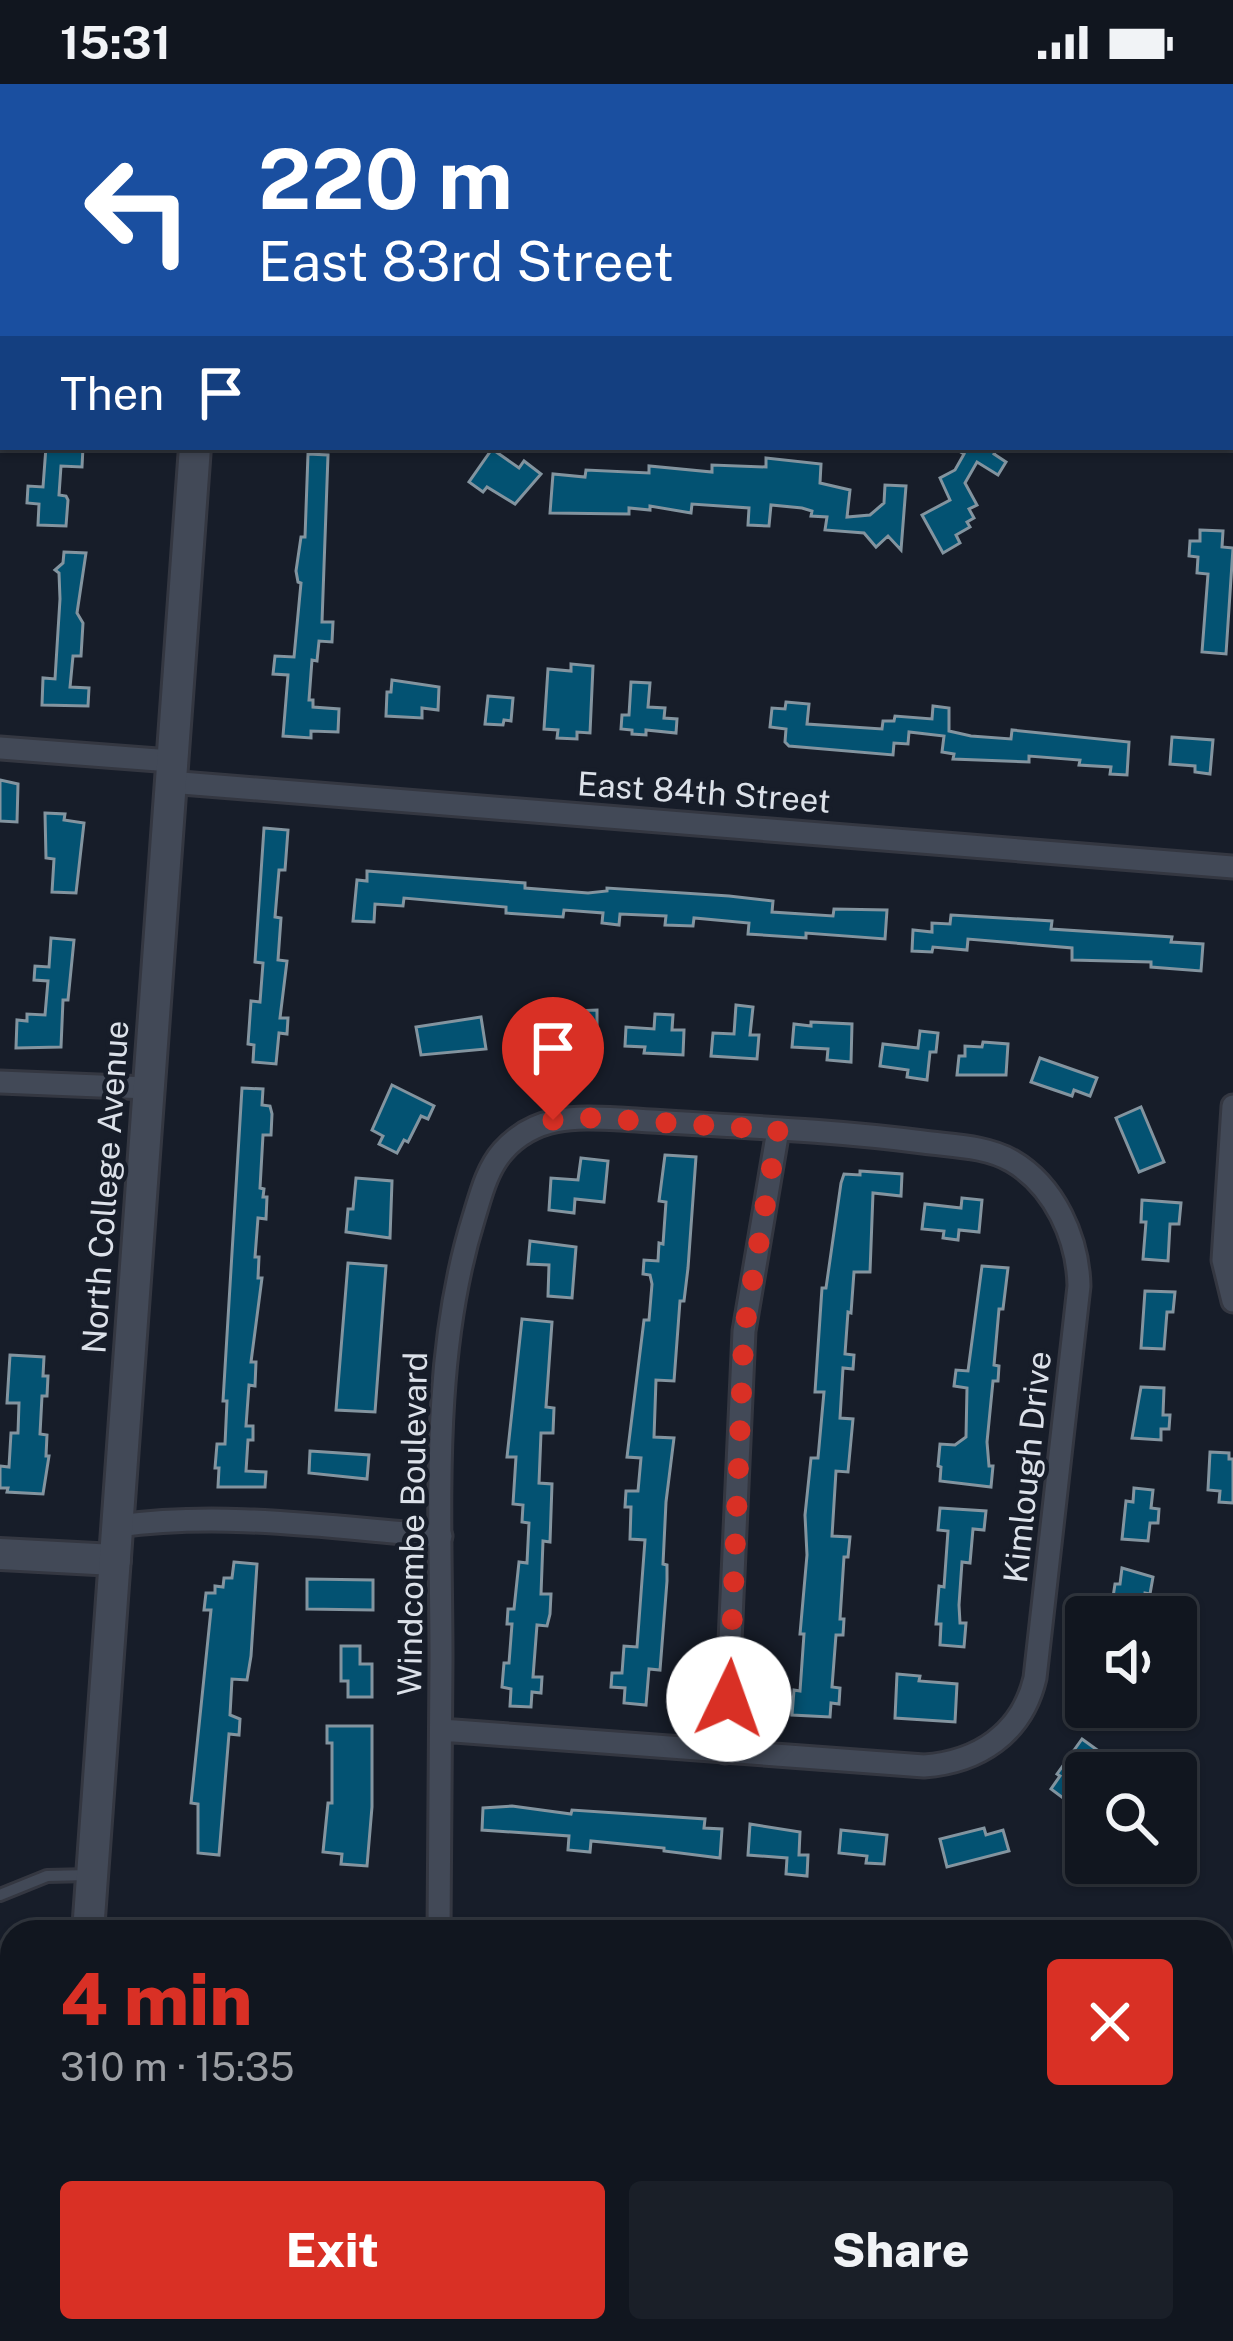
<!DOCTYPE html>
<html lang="en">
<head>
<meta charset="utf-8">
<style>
	:root { --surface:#11161f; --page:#1a1f28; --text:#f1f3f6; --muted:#9c9fa4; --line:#30353d; --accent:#d93025 }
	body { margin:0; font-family:"Public Sans",sans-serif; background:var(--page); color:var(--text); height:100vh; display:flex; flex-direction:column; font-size:45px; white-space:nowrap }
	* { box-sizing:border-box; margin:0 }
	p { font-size:39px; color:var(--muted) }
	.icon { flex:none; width:66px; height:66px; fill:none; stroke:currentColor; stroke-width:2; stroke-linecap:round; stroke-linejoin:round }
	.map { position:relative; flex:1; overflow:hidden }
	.sheet { position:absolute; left:0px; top:1836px; width:1233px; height:423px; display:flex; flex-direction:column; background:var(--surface); border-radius:36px 36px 0 0; box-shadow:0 3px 9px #0004,0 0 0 3px var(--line) }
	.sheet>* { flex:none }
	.guide { position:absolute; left:0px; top:0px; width:1233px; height:366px; box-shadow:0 3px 9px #0004,0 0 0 3px var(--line); background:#1a4fa0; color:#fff; overflow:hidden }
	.tools { position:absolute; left:1065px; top:1512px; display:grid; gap:24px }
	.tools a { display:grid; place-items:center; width:132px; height:132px; border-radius:12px; background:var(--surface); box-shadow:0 3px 9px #0004,0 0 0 3px var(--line); font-size:60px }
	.pin { position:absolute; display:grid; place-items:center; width:102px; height:102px; color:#fff; margin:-123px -51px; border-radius:50% 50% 50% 0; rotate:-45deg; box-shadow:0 0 12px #0007 }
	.pin .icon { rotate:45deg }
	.me { position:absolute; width:132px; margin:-66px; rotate:3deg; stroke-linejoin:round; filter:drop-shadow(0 0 9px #0008) }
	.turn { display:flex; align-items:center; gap:42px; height:252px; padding:0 60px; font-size:54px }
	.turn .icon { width:156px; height:156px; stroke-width:2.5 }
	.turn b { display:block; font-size:84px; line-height:102px }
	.then { display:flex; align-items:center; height:114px; padding:0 60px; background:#0003; gap:24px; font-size:45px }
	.round { display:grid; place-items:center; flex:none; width:126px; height:126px; border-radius:12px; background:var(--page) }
	.overview { display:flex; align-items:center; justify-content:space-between; height:204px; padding:0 60px }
	h1 { font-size:72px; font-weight:800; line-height:90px; color:var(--accent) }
	.cta { display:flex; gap:24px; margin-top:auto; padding:24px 60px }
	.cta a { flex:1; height:138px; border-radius:12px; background:var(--accent); color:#fff; font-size:48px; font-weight:800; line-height:138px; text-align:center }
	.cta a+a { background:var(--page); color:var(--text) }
	.status { display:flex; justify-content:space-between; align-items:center; height:84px; padding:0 60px; background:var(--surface); direction:ltr }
	.status svg { height:33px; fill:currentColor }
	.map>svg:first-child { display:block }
	.built { fill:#1b2335 }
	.building { fill:#035272; stroke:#83949f; stroke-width:3 }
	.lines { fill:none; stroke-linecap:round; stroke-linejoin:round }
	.lane-casing { stroke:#343741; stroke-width:16 }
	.street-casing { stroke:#343741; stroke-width:27 }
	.secondary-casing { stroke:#343741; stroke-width:36 }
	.lane { stroke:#424957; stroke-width:10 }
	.street { stroke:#424957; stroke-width:21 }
	.secondary { stroke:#424957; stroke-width:30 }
	.route { stroke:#d93025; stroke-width:21; stroke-dasharray:0 37.8 }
	.labels { text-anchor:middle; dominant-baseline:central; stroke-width:9; stroke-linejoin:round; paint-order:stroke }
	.street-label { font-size:33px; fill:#dce1e9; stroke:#171d29 }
</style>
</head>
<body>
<div class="status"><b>15:31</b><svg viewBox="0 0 49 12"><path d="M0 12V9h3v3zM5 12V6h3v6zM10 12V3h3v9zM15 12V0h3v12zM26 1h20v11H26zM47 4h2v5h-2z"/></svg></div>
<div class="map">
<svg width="1233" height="2257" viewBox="0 0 1233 2257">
	<rect width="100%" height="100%" fill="#171d29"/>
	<path class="built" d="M704 0H1233V189L1230 3H703Z"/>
	<g class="building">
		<path d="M46 363H83L82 383 61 382 59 411 66 412 68 416 66 442 38 441 39 420 27 419 28 402 43 403Z"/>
		<path d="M952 363H998L994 370 1006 378 998 391 977 378 965 399 977 421 969 425 974 434 967 438 970 443 956 451 960 459 943 469 922 431 950 416 940 394 955 386 964 370Z"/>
		<path d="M492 365 519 384 524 377 541 390 515 420 487 403 483 408 469 398Z"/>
		<path d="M308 370 328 371 322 538H333L332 558 319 557 317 577 312 576 309 616H313V623L339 625 338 648 311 647V654L283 652 288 591 273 590 275 572 294 573 301 499 298 498 296 487 301 453H305Z"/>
		<path d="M766 374 821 380 820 399 850 406 847 433 870 431 884 419 885 401 906 402 901 466 888 452 876 463 864 449 825 446 827 433 811 432 812 427 802 424 771 421 769 442 748 441 749 424 692 420 691 429 650 422V426L629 424V430L550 429 553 390 585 393 586 386 649 389V382L712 388V381L766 383Z"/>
		<path d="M1200 446 1223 447 1222 463 1233 464 1226 570 1202 568 1208 490 1197 489 1198 473 1189 472 1190 457H1200Z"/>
		<path d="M64 468 86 469 77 529 83 539 81 572H73L70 603 89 604 88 622 42 621 43 594 55 595 60 515 59 489 55 486 63 479Z"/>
		<path d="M571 580 593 582 590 649 577 648V655L557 654 558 646 544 645 548 585 571 587Z"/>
		<path d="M392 596 439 603 438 626 422 624V634L386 632 387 608H391Z"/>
		<path d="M631 598 650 599 648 623 665 624 664 634 677 635 676 649 646 646V651L632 650V646L621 645 622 631H629Z"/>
		<path d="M488 612 513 614 511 637 504 636 503 641 485 640Z"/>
		<path d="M786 618 809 620 807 640 882 645 883 637H894L895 632 932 635 933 622 949 624V647L971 652 1011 655 1012 646 1129 658 1127 691 1110 690 1111 683 1079 681 1080 676 1029 672V678L953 675 954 670 942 668 944 652 909 648 908 660 894 659 893 671 789 662 785 658 786 645 770 643 772 624 785 625Z"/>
		<path d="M1172 653 1213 656 1210 690 1195 688V682L1170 680Z"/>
		<path d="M0 696 18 700 17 738 0 737Z"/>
		<path d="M45 729 65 730 64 736 84 739 76 809 52 808 54 775 46 774Z"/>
		<path d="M264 744 288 746 285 786H279L275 833 281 834 278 876 287 877 280 934H288L287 950 279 949 276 980 253 978 254 961 248 960 251 917 260 918 263 879 255 878Z"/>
		<path d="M367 787 525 799V804L588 809 607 807V804L729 812 773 817 772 828 833 832 834 825 887 826 885 855 806 849V854L748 850 749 839 694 834 693 842 665 841 666 832 620 830 619 841 602 839 603 829 564 826 563 833 506 829V823L404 814 403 822 375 820 374 838 353 837 357 796 367 797Z"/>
		<path d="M951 831 1052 837 1051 845 1172 853 1171 858 1203 860 1201 887 1151 883V878L1072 876V864L968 855 967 866 933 863 932 868 912 867 913 846 932 848V839L950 840Z"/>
		<path d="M51 854 74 856 68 916H63L61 963 16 964 17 936 27 937V930L45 931 48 897 34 896 35 882 49 883Z"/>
		<path d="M736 921 753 923 750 951H759L757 975 711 972 713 949 734 950Z"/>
		<path d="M597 926V945H582L583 965 549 967 548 952 522 953 521 929Z"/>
		<path d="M655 930 673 931 672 946H684L683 971 644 969 645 963 625 962 626 943 654 945Z"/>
		<path d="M481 933 486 965 421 971 416 943Z"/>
		<path d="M811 938 852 940 851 978 827 976 828 965 792 963 794 940 811 942Z"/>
		<path d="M920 947 938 949 936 968H930L927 996 907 993 908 986 880 982 883 960 918 964Z"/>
		<path d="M983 958 1008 960 1006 991H957L959 972H965V962L982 963Z"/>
		<path d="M1040 974 1097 994 1090 1012 1074 1006 1072 1012 1031 998Z"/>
		<path d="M392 1001 434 1022 428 1035 421 1032 408 1058 404 1056 397 1069 379 1060 383 1052 372 1046Z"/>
		<path d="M242 1004 263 1005 262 1021 270 1022 272 1030 271 1051H263L260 1104 264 1105 263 1113H267L266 1135 258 1134 255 1173H259L258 1194H262L251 1278H256L255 1302 249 1301 246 1342H253V1356H248L246 1387 266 1388 265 1403H218L219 1384H215L217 1360H225L227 1317H223Z"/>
		<path d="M1141 1023 1164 1078 1139 1088 1116 1034Z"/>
		<path d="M665 1071 696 1073 688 1184 684 1217H680L674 1297 656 1296 654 1353 674 1354 666 1418 663 1480 667 1481V1497L660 1586 649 1585 646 1621 624 1619 625 1604 611 1603 612 1589H622L624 1562 637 1563 645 1456 630 1455 631 1423H625L626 1407H638L641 1374 627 1373 644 1236H649L652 1200 650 1191 643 1190 644 1176 658 1177 659 1159 663 1160 666 1118 659 1117Z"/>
		<path d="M581 1074 608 1077 604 1118 575 1115 574 1129 549 1126 551 1094 578 1096Z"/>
		<path d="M860 1087 902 1090 901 1112 873 1109 870 1188H854L851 1229 848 1228 845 1270 854 1271 853 1285 843 1284 840 1334 853 1335 848 1388 836 1387 832 1452 850 1453 848 1473H844L840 1535H844L843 1551H836L832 1603 840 1604 839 1620 831 1619 830 1633 792 1631 794 1606 800 1607 804 1550H800L807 1471 805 1431 811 1374H818L824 1308H815L822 1204H826L841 1099 844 1090 860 1091Z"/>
		<path d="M356 1094 392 1097 390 1154 346 1148 348 1125H353Z"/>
		<path d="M962 1114 982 1116 979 1148 959 1146 958 1156 943 1154 944 1147 922 1145 925 1120 961 1124Z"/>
		<path d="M1142 1116 1181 1119 1179 1140H1170L1168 1177 1143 1175 1146 1138H1141Z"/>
		<path d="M530 1157 576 1163 572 1214 548 1212 549 1181 528 1180Z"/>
		<path d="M348 1179 386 1182 375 1328 336 1326Z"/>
		<path d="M982 1182 1008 1184 1003 1225H999L994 1281 999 1282 998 1297H993L987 1358 989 1382H993L991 1403 940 1397 941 1383 938 1382 940 1360 955 1361 966 1353 967 1304 954 1302 956 1286 968 1287Z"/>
		<path d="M1145 1207 1175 1208 1173 1228H1167L1164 1265 1141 1264Z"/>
		<path d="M522 1235 552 1238 546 1323 554 1324 553 1349H541L539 1399 552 1400 550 1458 543 1457 541 1510H551L550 1530 547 1542 537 1541 533 1593H542L541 1609 532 1608 531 1623 510 1622 511 1605 502 1603 504 1579H509L512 1540H507L508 1525H514L519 1478 527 1479 529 1439 522 1438 523 1421 513 1420 516 1373H507Z"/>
		<path d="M10 1271 44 1273 43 1292H48L47 1312H42L40 1350 47 1351 46 1372H49L43 1410 7 1408 8 1404H0V1382L9 1383 11 1349H18L19 1319H7Z"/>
		<path d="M1141 1303 1164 1304 1163 1331H1170L1169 1345H1161V1356L1132 1354Z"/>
		<path d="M310 1367 369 1371 367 1395 309 1389Z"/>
		<path d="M1210 1368 1229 1369V1375H1233V1419L1219 1418 1220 1407 1208 1406Z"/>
		<path d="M1134 1404 1153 1406 1151 1424 1159 1425 1158 1439H1150L1148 1457 1122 1455 1126 1417 1133 1418Z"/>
		<path d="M940 1424 986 1427 984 1446 973 1445 970 1479 962 1478 959 1521 960 1539H966L964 1563 940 1561 941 1540H936L939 1502 944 1503 948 1447 938 1446Z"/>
		<path d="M234 1478 257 1480 251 1572 247 1596 232 1595 230 1631 240 1635 239 1651 229 1650 219 1771 198 1769V1720L191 1719 211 1526H204L206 1509H215V1502L223 1503 224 1494H232Z"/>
		<path d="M1122 1484 1153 1493 1150 1510 1145 1509 1144 1517H1138L1136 1533H1110L1115 1500H1120Z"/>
		<path d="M307 1495 373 1496V1526L307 1525Z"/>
		<path d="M341 1562H360V1580H372V1613H348V1597H341Z"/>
		<path d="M897 1590 920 1592 919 1597 957 1600 955 1638 895 1634Z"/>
		<path d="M327 1642H372V1723L367 1782 341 1780 342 1770 323 1768 328 1719H332V1659H327Z"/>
		<path d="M1082 1655 1114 1678 1106 1689H1086V1717L1079 1726 1051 1705 1060 1692 1057 1690Z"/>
		<path d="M512 1722 571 1730 572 1726 705 1735 704 1744 722 1745 720 1774 664 1767V1764L591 1757 590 1768 568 1766 569 1752 482 1746 483 1724Z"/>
		<path d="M750 1740 800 1748 799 1771H808L807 1792 786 1790 787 1774 748 1771Z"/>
		<path d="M984 1744 986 1751 1003 1746 1009 1767 947 1783 940 1755Z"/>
		<path d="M841 1746 887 1751 884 1780 866 1779 867 1772 839 1769Z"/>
	</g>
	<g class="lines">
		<defs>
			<g id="lane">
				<path d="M0 1811 47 1792 89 1791"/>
				<path d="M0 2191H12"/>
			</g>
			<g id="street">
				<path d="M1230 234H1233"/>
				<path d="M0 664 171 677"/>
				<path d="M169 698 1233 783"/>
				<path d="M0 998 148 1004"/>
				<path d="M1233 1022 1223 1176 1233 1217"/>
				<path d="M118 1442C225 1427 334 1444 441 1452"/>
				<path d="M725 1668 744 1247 778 1046"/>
				<path d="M439 1848C440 1757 441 1666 441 1575 441 1429 430 1274 474 1133 481 1110 487 1085 503 1067 535 1031 575 1033 620 1035 721 1042 823 1045 923 1058 953 1062 986 1062 1012 1077 1055 1102 1078 1155 1079 1202L1035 1594C1022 1650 978 1678 924 1682L441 1646"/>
				<path d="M0 1990 12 1991"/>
				<path d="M916 2247 923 2257"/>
			</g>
			<g id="secondary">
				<path d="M221 3V0"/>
				<path d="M0 1470 115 1476"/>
				<path d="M88 1848 195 363"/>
				<path d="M61 2257V2247"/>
			</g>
		</defs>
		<use href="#lane" class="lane-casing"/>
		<use href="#street" class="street-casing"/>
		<use href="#secondary" class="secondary-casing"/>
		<use href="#lane" class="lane"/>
		<use href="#street" class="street"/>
		<use href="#secondary" class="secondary"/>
	</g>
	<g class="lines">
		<path class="route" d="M553 1036 577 1033 778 1046 744 1247 729 1615"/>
	</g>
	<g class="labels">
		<g class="street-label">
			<text transform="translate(704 708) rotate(4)">East 84th Street</text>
			<text transform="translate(105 1103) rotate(-86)">North College Avenue</text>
			<text transform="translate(1027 1383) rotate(-84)">Kimlough Drive</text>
			<text transform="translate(412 1440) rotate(-89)">Windcombe Boulevard</text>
		</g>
	</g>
</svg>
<div class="tools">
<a><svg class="icon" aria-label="sound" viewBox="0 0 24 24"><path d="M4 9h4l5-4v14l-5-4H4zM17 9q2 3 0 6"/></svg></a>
<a><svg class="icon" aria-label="search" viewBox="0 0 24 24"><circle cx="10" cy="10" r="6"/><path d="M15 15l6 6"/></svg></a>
</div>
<div class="pin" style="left:553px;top:1036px;background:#d93025"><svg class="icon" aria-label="arrive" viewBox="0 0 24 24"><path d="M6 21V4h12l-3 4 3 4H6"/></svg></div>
<svg class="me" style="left:729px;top:1615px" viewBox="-20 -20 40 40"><circle r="19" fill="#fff"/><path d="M0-13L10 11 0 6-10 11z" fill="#d93025"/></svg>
<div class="guide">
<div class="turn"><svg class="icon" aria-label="left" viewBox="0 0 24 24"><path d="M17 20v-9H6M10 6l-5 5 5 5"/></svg><div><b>220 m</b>East 83rd Street</div></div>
<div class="then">Then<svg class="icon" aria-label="arrive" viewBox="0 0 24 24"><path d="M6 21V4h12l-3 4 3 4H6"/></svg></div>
</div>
<section class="sheet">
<div class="overview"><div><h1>4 min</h1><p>310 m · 15:35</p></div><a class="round" style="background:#d93025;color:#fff"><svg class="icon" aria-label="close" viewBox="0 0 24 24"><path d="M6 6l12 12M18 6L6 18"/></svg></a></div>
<div class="cta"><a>Exit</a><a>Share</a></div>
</section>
</div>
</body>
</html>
